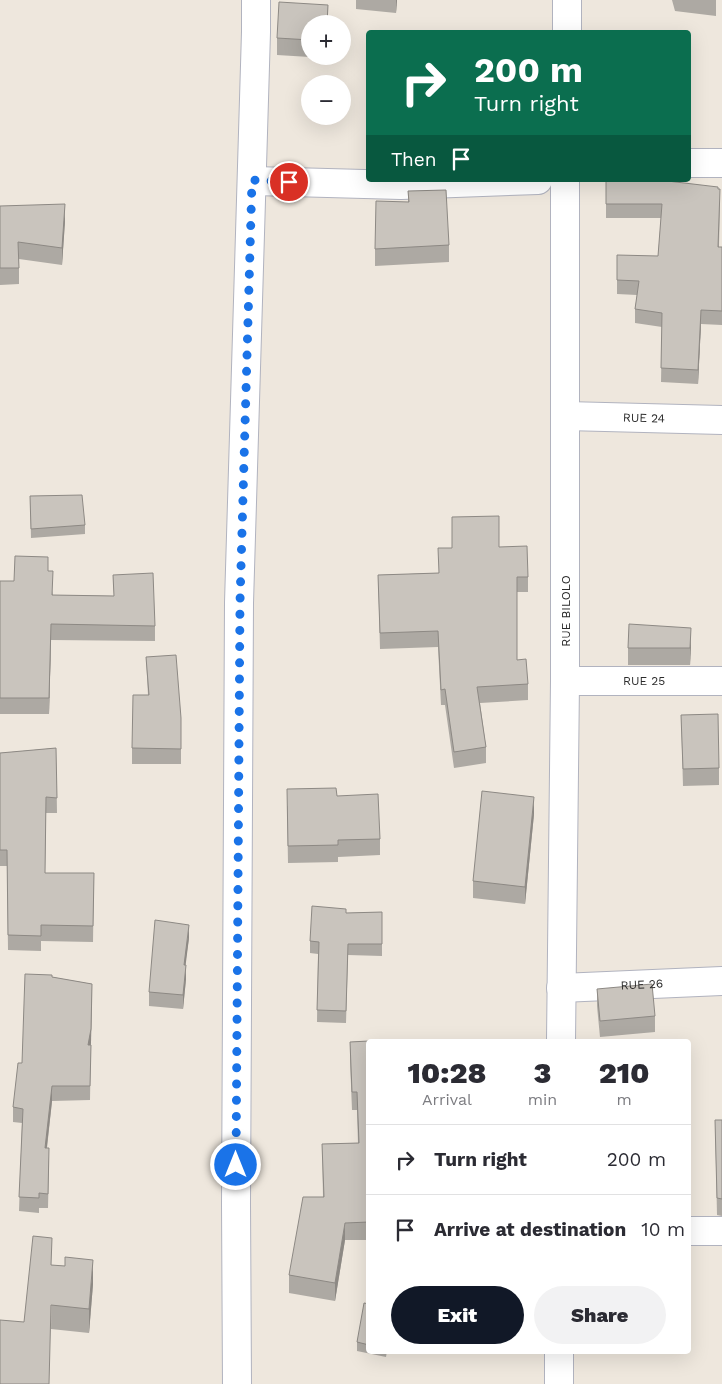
<!DOCTYPE html>
<html lang="en">
<head>
<meta charset="utf-8">
<style>
	:root { --surface:#fff; --page:#f2f2f3; --text:#2b2b33; --muted:#7c7c81; --line:#e1e1e2; --accent:#111827 }
	body { margin:0; font-family:"Work Sans",sans-serif; background:var(--page); color:var(--text); height:100vh; display:flex; flex-direction:column; font-size:19px; white-space:nowrap }
	* { box-sizing:border-box; margin:0 }
	p { font-size:16px; color:var(--muted) }
	.icon { flex:none; width:28px; height:28px; fill:none; stroke:currentColor; stroke-width:2; stroke-linecap:round; stroke-linejoin:round }
	.map { position:relative; flex:1; overflow:hidden }
	.side { position:absolute; left:366px; top:1039px; width:325px; height:315px; display:flex; flex-direction:column; background:var(--surface); border-radius:5px; box-shadow:0 5px 20px #0002 }
	.side>* { flex:none }
	.guide { position:absolute; left:366px; top:30px; width:325px; height:152px; border-radius:5px; box-shadow:0 5px 20px #0002; background:#0b6e4f; color:#fff; overflow:hidden }
	.buttons { position:absolute; left:301px; top:15px; display:grid; gap:10px }
	.buttons a { display:grid; place-items:center; width:50px; height:50px; border-radius:50%; background:var(--surface); box-shadow:0 5px 20px #0002; font-size:25px }
	.pin { position:absolute; display:grid; place-items:center; width:42px; height:42px; color:#fff; margin:-21px; border:2px solid #fff; border-radius:50%; box-shadow:0 1px 5px #0007 }
	.me { position:absolute; width:55px; margin:-28px; rotate:0deg; stroke-linejoin:round; filter:drop-shadow(0 0 4px #0008) }
	.turn { display:flex; align-items:center; gap:18px; height:105px; padding:0 25px; font-size:22px }
	.turn .icon { width:65px; height:65px; stroke-width:2.5 }
	.turn b { display:block; font-size:35px; line-height:42px }
	.then { display:flex; align-items:center; height:48px; padding:0 25px; background:#0003; gap:10px; font-size:19px }
	.eta { display:flex; justify-content:space-evenly; align-items:center; height:85px; text-align:center }
	.eta b { font-size:30px; font-weight:800; line-height:35px }
	.button { display:flex; gap:10px; margin-top:auto; padding:10px 25px }
	.button a { flex:1; height:58px; border-radius:30px; background:var(--accent); color:#fff; font-size:20px; font-weight:800; line-height:58px; text-align:center }
	.button a+a { background:var(--page); color:var(--text) }
	ul { padding:0; list-style:none }
	li { display:flex; align-items:center; gap:15px; height:70px; padding:0 25px; border-top:1px solid var(--line) }
	li div { flex:1 }
	li b { display:block; font-size:19px }
	li em { font-style:normal }
	.map>svg:first-child { display:block }
	.lines { fill:none; stroke-linecap:round; stroke-linejoin:round }
	.minor-casing { stroke:#b1b3bf; stroke-width:30 }
	.minor { stroke:#fff; stroke-width:28 }
	.wall { fill:#ada9a3 }
	.shaded-wall { fill:#8d8984 }
	.building { fill:#c9c4bd; stroke:#8d8984 }
	.route { stroke:#1a73e8; stroke-width:9; stroke-dasharray:0 16.2 }
	.labels { text-anchor:middle; dominant-baseline:central; stroke-width:5; stroke-linejoin:round; paint-order:stroke }
	.street-label { font-size:12px; fill:#2b2b2b; stroke:#fff }
</style>
</head>
<body>
<div class="map">
<svg width="722" height="1384" viewBox="0 0 722 1384">
	<rect width="100%" height="100%" fill="#eee7dd"/>
	<g class="lines">
		<defs>
			<g id="minor">
				<path d="M567 32V0"/>
				<path d="M689 163H722"/>
				<path d="M252 181 401 185 538 180"/>
				<path id="s1" d="M566 416 722 420"/>
				<path id="s2" d="M565 681H722"/>
				<path id="s3" d="M561 988 722 981"/>
				<path d="M561 1041 565 681V180"/>
				<path d="M689 1231H722"/>
				<path d="M237 1384 236 1204 239 603 256 32V0"/>
				<path d="M559 1384V1351"/>
			</g>
		</defs>
		<use href="#minor" class="minor-casing"/>
		<use href="#minor" class="minor"/>
	</g>
	<g class="wall">
		<path d="M356 0H397L396 13 356 9Z"/>
		<path d="M672 0H716V16L675 11Z"/>
		<path d="M328 5V24H310V56H326V58L277 55V38Z"/>
		<path d="M606 180 720 203 719 247H722V325L701 324 698 384 661 382 662 327 635 323V309L637 295 617 294V280L658 256 661 218H606Z"/>
		<path d="M408 191 449 245V262L375 266V249L408 202Z"/>
		<path d="M0 206 65 221 62 265 19 259V284L0 285Z"/>
		<path d="M30 496 85 525V534L31 538Z"/>
		<path d="M499 547 528 577V592H517V660L528 684V700L480 703 486 747V763L454 768 445 705H441L438 647 380 649 378 575 438 573Z"/>
		<path d="M48 571 53 595 114 596 113 575 155 626V641L51 640 49 714H0V581H14Z"/>
		<path d="M691 645 690 665H628V648Z"/>
		<path d="M146 657 181 718V764H132V748L148 695Z"/>
		<path d="M681 715 719 768V785L683 786Z"/>
		<path d="M56 748 57 813H46L45 873H94L93 942 41 941V951L8 950 7 866H0V753Z"/>
		<path d="M337 796 380 839V855L338 857V862L288 863 287 806Z"/>
		<path d="M534 814 525 904 473 898V881Z"/>
		<path d="M382 912V956L348 955 346 1023 317 1022 318 954 310 953V941L346 913Z"/>
		<path d="M189 938 185 965 186 979 183 1009 149 1006V992Z"/>
		<path d="M52 977 92 984 90 1100 52 1101 47 1148 49 1163 48 1208H39V1213L19 1211 22 1123 13 1122V1107L22 1063Z"/>
		<path d="M597 989 655 1016V1032L600 1037 597 1006Z"/>
		<path d="M369 1041V1240H345L335 1301 289 1293V1275L323 1197 322 1144 358 1143 357 1110H352L350 1060V1042Z"/>
		<path d="M715 1120H722V1216L717 1215Z"/>
		<path d="M52 1265 93 1284 89 1333 51 1329Z"/>
		<path d="M369 1304V1351H387L386 1357 357 1351V1342Z"/>
	</g>
	<g class="shaded-wall">
		<path d="M396 0H397L396 13Z"/>
		<path d="M65 204V221L62 265V248Z"/>
		<path d="M701 310V324L698 384V370Z"/>
		<path d="M51 624V640L49 714V698Z"/>
		<path d="M691 628V645L690 665V648Z"/>
		<path d="M534 797V814L525 904V887Z"/>
		<path d="M189 925V938L184 978V965Z"/>
		<path d="M186 965V979L183 1009V995Z"/>
		<path d="M92 984 91 1043 88 1059V1045Z"/>
		<path d="M52 1086V1101L45 1163V1148Z"/>
		<path d="M345 1223V1240L335 1301V1283Z"/>
		<path d="M93 1260V1284L89 1333V1309Z"/>
	</g>
	<g class="building">
		<path d="M279 2 328 5 327 24H310V40L277 38Z"/>
		<path d="M606 180H659L718 187V189H720L718 247H722V311L701 310 698 370 661 368 662 313 635 309 639 281 617 280V255L658 256 662 204H606Z"/>
		<path d="M446 190 449 245 375 249 376 201 409 202 408 191Z"/>
		<path d="M65 204 62 248 18 242 19 268H0V206Z"/>
		<path d="M82 495 85 525 31 529 30 496Z"/>
		<path d="M499 516V547L527 546 528 577H517V660L526 659 528 684 477 687 486 747 454 752 445 689 441 690 438 631 380 633 378 575 439 573 438 548H452V517Z"/>
		<path d="M15 556 48 557V571H53L52 595 114 596 113 575 153 573 155 626 51 624 49 698H0V581H14Z"/>
		<path d="M629 624 691 628 690 648H628Z"/>
		<path d="M176 655 181 718V749L132 748 133 695H149L146 657Z"/>
		<path d="M718 714 719 768 683 769 681 715Z"/>
		<path d="M56 748 57 798 46 797 45 873H94L93 926 41 925V936L8 935 7 850H0V753Z"/>
		<path d="M336 788 337 796 378 794 380 839 338 840V845L288 846 287 789Z"/>
		<path d="M482 791 534 797 525 887 473 881Z"/>
		<path d="M312 906 346 909V913L382 912V944H348L346 1011 317 1010 319 942 310 941Z"/>
		<path d="M155 920 189 925 184 965H186L183 995 149 992Z"/>
		<path d="M25 974 52 975V977L92 984 91 1029 88 1045H91L90 1086H52L45 1148H49L48 1194 39 1193V1198L19 1197 23 1109 13 1107 18 1063H22Z"/>
		<path d="M652 984 655 1016 600 1021 597 989Z"/>
		<path d="M387 1040V1041H369V1222L345 1223 335 1283 289 1275 303 1197H324L322 1144 359 1143 357 1092H352L350 1042Z"/>
		<path d="M715 1120H722V1199L717 1198Z"/>
		<path d="M33 1236 52 1238 51 1265 65 1266V1257L93 1260 89 1309 51 1305 49 1384H0V1320L24 1322Z"/>
		<path d="M364 1303 369 1304V1345L357 1342Z"/>
	</g>
	<g class="lines">
		<path class="route" d="M236 1165 240 602 252 180 289 182"/>
	</g>
	<g class="labels">
		<g class="street-label">
			<text stroke="none"><textPath href="#s1" startOffset="78">RUE 24</textPath></text>
			<text transform="translate(566 611) rotate(-90)">RUE BILOLO</text>
			<text stroke="none"><textPath href="#s2" startOffset="79">RUE 25</textPath></text>
			<text stroke="none"><textPath href="#s3" startOffset="81">RUE 26</textPath></text>
		</g>
	</g>
</svg>
<div class="buttons">
<a>+</a>
<a>−</a>
</div>
<div class="pin" style="left:289px;top:182px;background:#d93025"><svg class="icon" aria-label="arrive" viewBox="0 0 24 24"><path d="M6 21V4h12l-3 4 3 4H6"/></svg></div>
<svg class="me" style="left:236px;top:1165px" viewBox="-20 -20 40 40"><circle r="17" fill="#1a73e8" stroke="#fff" stroke-width="3"/><path d="M0-11L8 9 0 5-8 9z" fill="#fff"/></svg>
<div class="guide">
<div class="turn"><svg class="icon" aria-label="right" viewBox="0 0 24 24"><path d="M7 20v-9h11M14 6l5 5-5 5"/></svg><div><b>200 m</b>Turn right</div></div>
<div class="then">Then<svg class="icon" aria-label="arrive" viewBox="0 0 24 24"><path d="M6 21V4h12l-3 4 3 4H6"/></svg></div>
</div>
<section class="side">
<div class="eta">
<div><b>10:28</b><p>Arrival</p></div>
<div><b>3</b><p>min</p></div>
<div><b>210</b><p>m</p></div>
</div>
<ul>
<li><svg class="icon" aria-label="right" viewBox="0 0 24 24"><path d="M7 20v-9h11M14 6l5 5-5 5"/></svg><div><b>Turn right</b></div><em>200 m</em></li>
<li><svg class="icon" aria-label="arrive" viewBox="0 0 24 24"><path d="M6 21V4h12l-3 4 3 4H6"/></svg><div><b>Arrive at destination</b></div><em>10 m</em></li>
</ul>
<div class="button"><a>Exit</a><a>Share</a></div>
</section>
</div>
</body>
</html>
